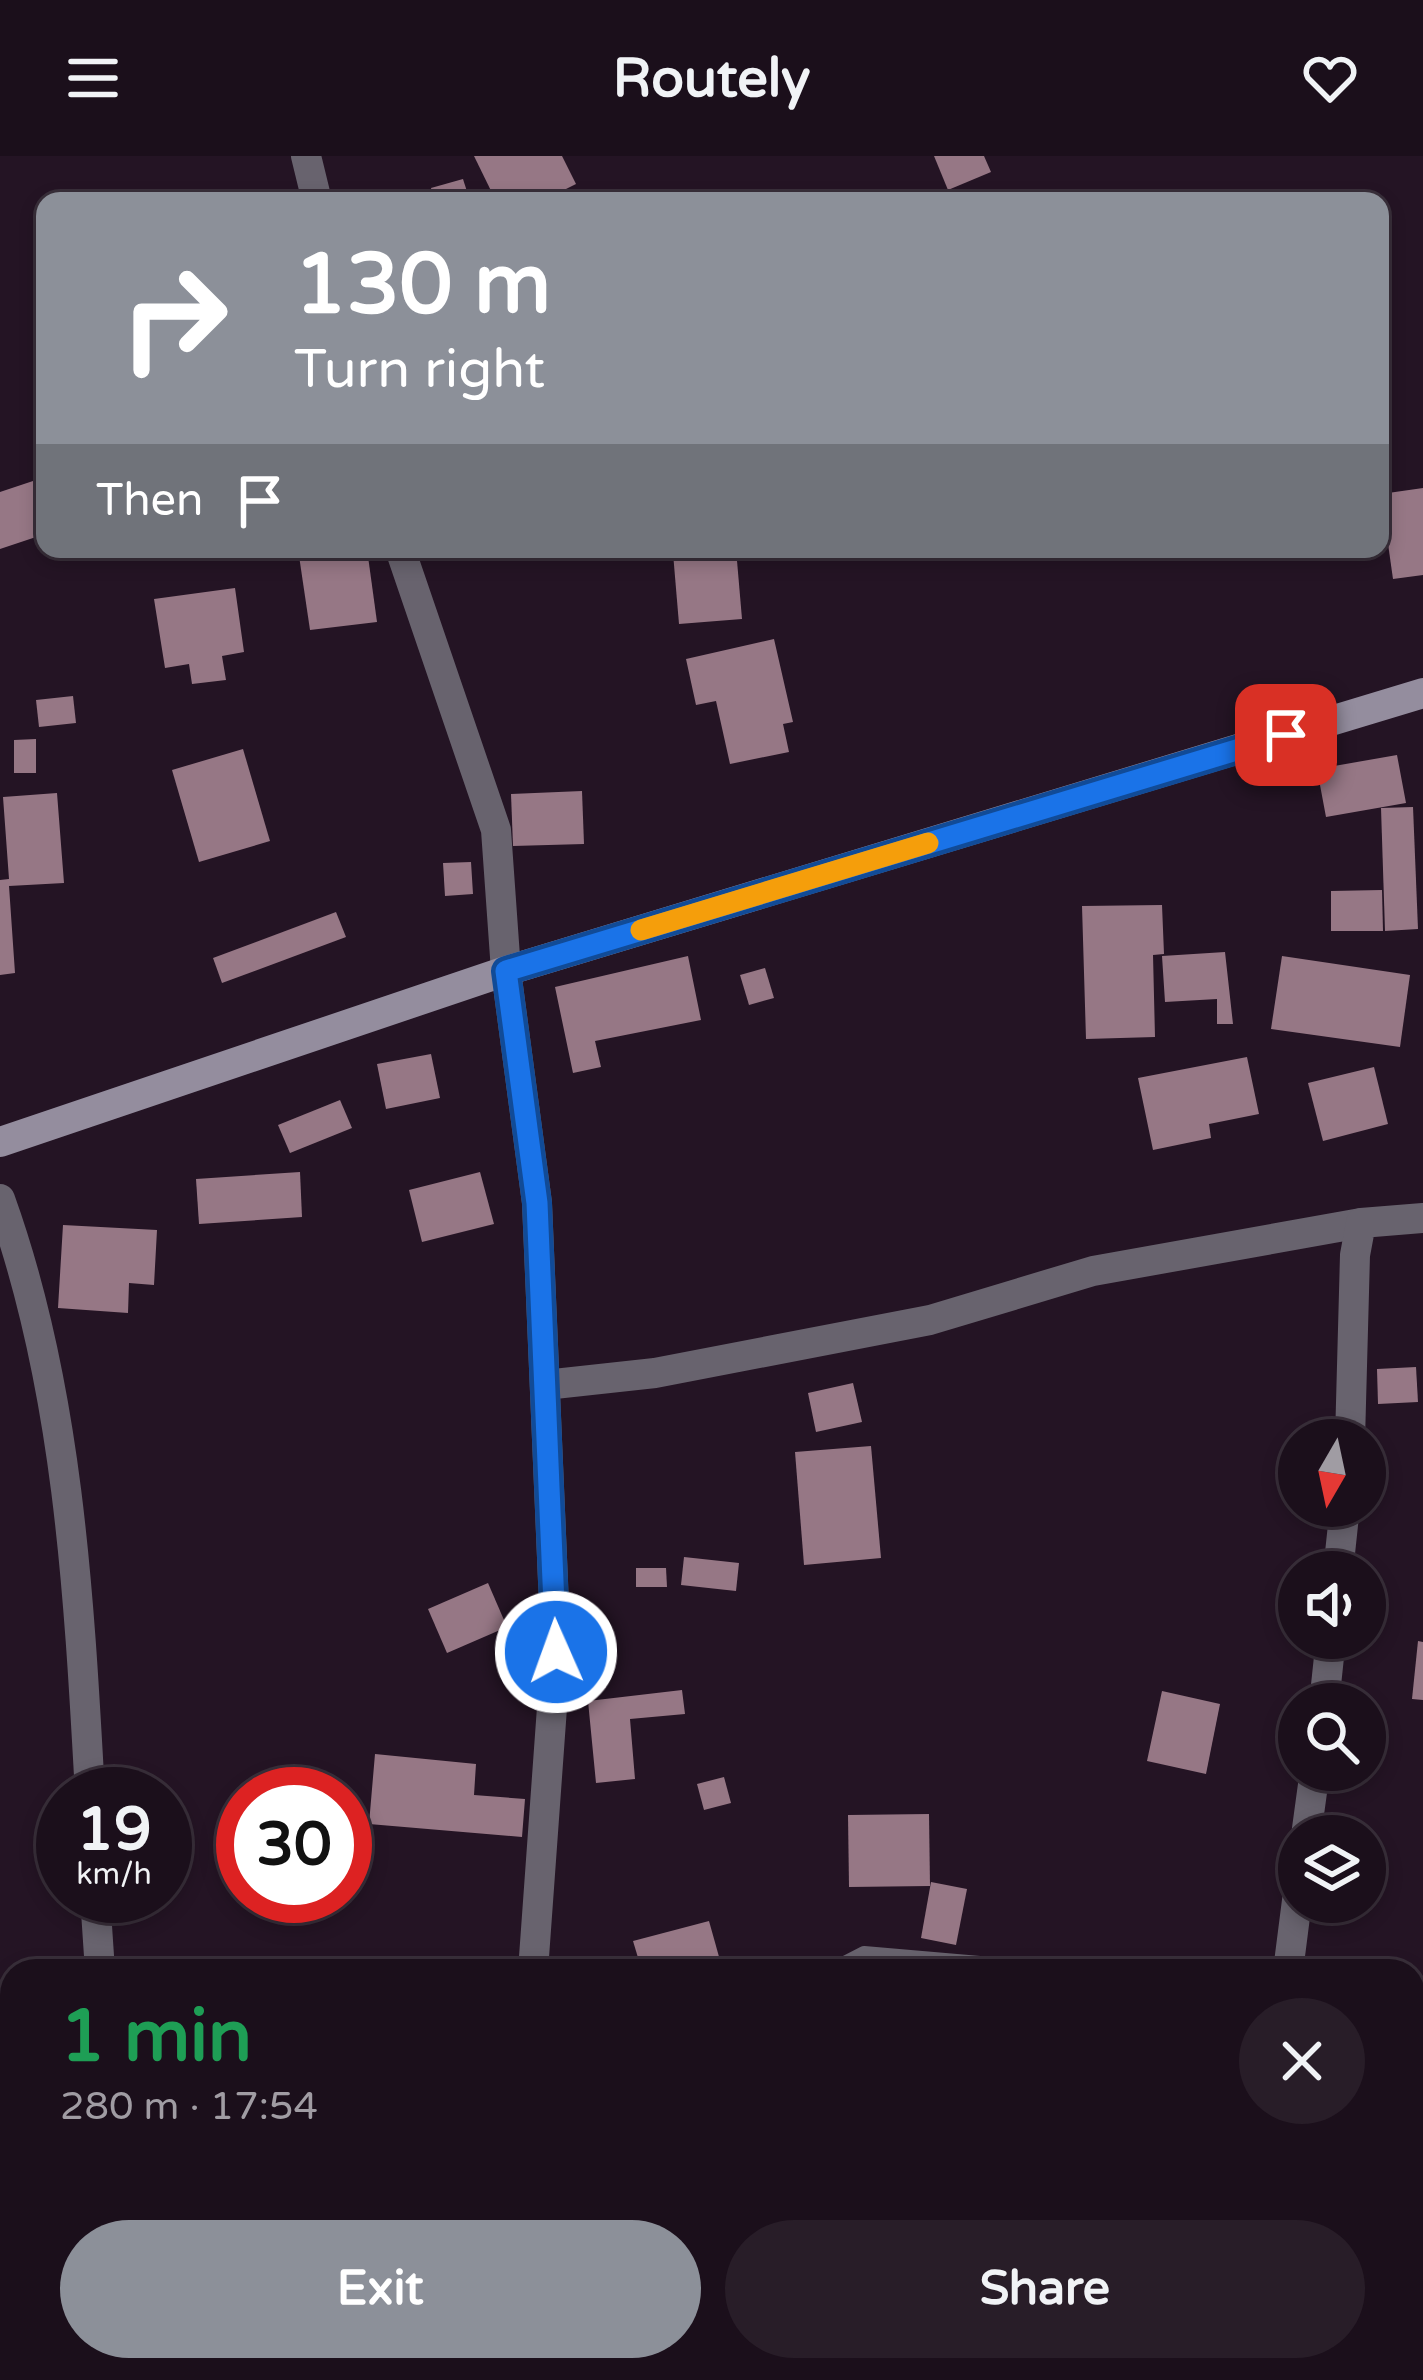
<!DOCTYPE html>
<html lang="en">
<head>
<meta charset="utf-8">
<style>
	:root { --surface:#1b0f1b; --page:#281d28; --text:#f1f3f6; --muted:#a09ca3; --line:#392f3a; --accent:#8c9099 }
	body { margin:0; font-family:"Varela Round",sans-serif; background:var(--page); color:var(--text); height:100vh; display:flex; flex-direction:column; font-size:45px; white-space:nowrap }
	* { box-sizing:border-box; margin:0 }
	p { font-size:39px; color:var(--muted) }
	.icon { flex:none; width:66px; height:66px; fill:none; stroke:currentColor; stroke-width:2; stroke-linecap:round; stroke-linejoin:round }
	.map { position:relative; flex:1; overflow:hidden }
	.sheet { position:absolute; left:0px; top:1803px; width:1425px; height:423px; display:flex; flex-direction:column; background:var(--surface); border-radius:36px 36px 0 0; box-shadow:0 6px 18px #0003,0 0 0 3px var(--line) }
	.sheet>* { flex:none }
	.guide { position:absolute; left:36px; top:36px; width:1353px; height:366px; border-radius:24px; box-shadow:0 6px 18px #0003,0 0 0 3px var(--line); background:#8c9099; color:#fff; overflow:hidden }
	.needle { width:78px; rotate:189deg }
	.fabs { position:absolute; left:1278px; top:1263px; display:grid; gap:24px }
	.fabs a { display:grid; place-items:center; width:108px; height:108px; border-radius:50%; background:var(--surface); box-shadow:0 6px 18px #0003,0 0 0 3px var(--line); font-size:60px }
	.speed { position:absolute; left:36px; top:1611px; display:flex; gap:24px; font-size:60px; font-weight:700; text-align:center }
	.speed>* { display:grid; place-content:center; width:156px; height:156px; border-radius:50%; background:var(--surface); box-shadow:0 6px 18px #0003,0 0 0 3px var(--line); line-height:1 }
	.speed small { font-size:30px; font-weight:400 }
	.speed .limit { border:18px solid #d22; background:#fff; color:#111 }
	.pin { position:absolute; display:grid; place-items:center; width:102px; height:102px; color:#fff; margin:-51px; border-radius:24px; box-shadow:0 6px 18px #0006 }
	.me { position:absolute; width:132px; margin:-66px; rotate:358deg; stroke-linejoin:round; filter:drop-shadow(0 0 9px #0008) }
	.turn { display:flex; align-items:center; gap:42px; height:252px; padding:0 60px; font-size:54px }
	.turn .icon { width:156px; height:156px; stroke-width:2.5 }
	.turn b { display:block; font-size:84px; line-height:102px }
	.then { display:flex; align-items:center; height:114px; padding:0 60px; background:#0003; gap:24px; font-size:45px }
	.round { display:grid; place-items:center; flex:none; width:126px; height:126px; border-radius:63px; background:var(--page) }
	.overview { display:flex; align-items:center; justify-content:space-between; height:204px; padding:0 60px }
	h1 { font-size:72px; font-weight:700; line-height:90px; color:#1e9e55 }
	.cta { display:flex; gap:24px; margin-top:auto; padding:24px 60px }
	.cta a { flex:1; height:138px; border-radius:72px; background:var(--accent); color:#fff; font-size:48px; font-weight:700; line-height:138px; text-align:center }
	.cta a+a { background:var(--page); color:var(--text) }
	header { display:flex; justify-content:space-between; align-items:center; height:156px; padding:0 60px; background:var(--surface); font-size:54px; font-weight:700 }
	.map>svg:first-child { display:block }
	.building { fill:#967785 }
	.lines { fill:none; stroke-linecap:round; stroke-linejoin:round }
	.service { stroke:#68636e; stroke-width:16 }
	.minor { stroke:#68636e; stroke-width:30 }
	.secondary { stroke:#948d9e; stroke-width:30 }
	.route-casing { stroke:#114b97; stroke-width:30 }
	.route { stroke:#1a73e8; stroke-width:21 }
	.slow { stroke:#f59e0b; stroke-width:21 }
</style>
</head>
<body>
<header><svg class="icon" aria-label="menu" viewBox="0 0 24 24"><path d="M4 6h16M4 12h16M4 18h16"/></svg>Routely<svg class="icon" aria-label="heart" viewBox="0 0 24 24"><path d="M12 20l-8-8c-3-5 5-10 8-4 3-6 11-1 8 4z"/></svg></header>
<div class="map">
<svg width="1423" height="2224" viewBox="0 0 1423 2224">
	<rect width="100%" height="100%" fill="#241424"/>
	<g class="building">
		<path d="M474 0H562L576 28 542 45H496Z"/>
		<path d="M934 0H984L991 16 948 34Z"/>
		<path d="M463 23 470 45H434L431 32Z"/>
		<path d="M39 323 45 378 0 393V336Z"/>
		<path d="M1423 332V419L1393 423 1381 338Z"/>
		<path d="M298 393H367L377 466 310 474Z"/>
		<path d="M736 393 742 463 679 468 673 397Z"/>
		<path d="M235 432 244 496 222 500 226 524 192 528 189 508 165 512 154 443Z"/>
		<path d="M774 483 793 566 783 568 789 596 730 608 716 545 696 549 686 503Z"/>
		<path d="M73 540 76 567 39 571 36 544Z"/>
		<path d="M36 583V617H14V584Z"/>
		<path d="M243 593 270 685 199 706 172 614Z"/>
		<path d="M1397 599 1406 647 1326 661 1317 613Z"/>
		<path d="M582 635 584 688 513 690 511 638Z"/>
		<path d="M57 637 64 727 9 730 15 817 0 819V724L9 723 3 641Z"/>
		<path d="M1413 651 1418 773 1385 775 1381 652Z"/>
		<path d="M471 706 473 738 445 740 443 707Z"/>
		<path d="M1382 734 1383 775H1331V735Z"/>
		<path d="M1162 749 1164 798 1153 799 1155 881 1086 883 1082 750Z"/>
		<path d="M336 756 346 781 222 827 213 802Z"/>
		<path d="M1225 796 1233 868H1217V843L1165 846 1162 800Z"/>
		<path d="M688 800 701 864 595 885 601 911 573 917 555 831Z"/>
		<path d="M1282 800 1410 819 1400 891 1271 873Z"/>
		<path d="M765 812 774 842 749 849 740 819Z"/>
		<path d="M431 898 440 942 386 953 377 908Z"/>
		<path d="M1247 901 1259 958 1209 968 1211 982 1153 994 1138 922Z"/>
		<path d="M1374 911 1388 968 1323 985 1308 927Z"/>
		<path d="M340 944 352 972 290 997 278 969Z"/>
		<path d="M300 1016 302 1061 199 1068 196 1023Z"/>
		<path d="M480 1016 494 1068 422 1086 409 1034Z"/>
		<path d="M63 1069 157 1074 154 1129 129 1127 128 1157 58 1152Z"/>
		<path d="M1416 1211 1418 1246 1378 1248 1377 1213Z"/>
		<path d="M853 1227 862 1266 816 1276 808 1237Z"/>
		<path d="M871 1290 881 1402 804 1409 795 1296Z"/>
		<path d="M684 1401 739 1407 736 1435 681 1429Z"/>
		<path d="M636 1412H666L667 1431H636Z"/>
		<path d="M488 1427 507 1471 447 1497 428 1453Z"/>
		<path d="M1418 1485 1423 1486V1544L1412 1543Z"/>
		<path d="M604 1506 606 1532 578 1534 577 1508Z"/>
		<path d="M682 1534 685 1558 630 1563 635 1623 596 1627 588 1545Z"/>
		<path d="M1162 1535 1220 1548 1206 1618 1147 1605Z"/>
		<path d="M375 1598 476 1608 474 1639 525 1643 522 1681 369 1668Z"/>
		<path d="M724 1621 731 1647 704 1654 697 1628Z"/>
		<path d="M929 1658 930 1730 849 1731 848 1659Z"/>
		<path d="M931 1726 967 1733 956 1789 921 1782Z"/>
		<path d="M709 1765 723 1815H642L633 1785Z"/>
		<path d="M1423 2146V2224H1373L1372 2214H1413V2147Z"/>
		<path d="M752 2214 754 2224H666L665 2216Z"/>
	</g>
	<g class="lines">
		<path class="service" d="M831 1815 864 1798 1063 1815"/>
		<g class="minor">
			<path d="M306 0 317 45"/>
			<path d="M400 393 496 674 506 815 537 1047 556 1496 533 1815"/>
			<path d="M0 1043C68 1232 79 1438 90 1638"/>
			<path d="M545 1229 655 1217 930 1164 1093 1115 1361 1067"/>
			<path d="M1350 1284 1355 1099 1361 1067 1423 1062"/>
			<path d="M1338 1416 1345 1350"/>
			<path d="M1324 1548 1331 1482"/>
			<path d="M1306 1680 1315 1614"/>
			<path d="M95 1740 100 1815"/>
			<path d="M1288 1815 1299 1729"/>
			<path d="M122 2214 123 2224"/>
			<path d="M572 2214 573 2224"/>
			<path d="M1270 2214 1271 2224"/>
		</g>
		<path class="secondary" d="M0 986 506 815 1423 537"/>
	</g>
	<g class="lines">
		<defs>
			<path id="route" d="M556 1496 537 1047 506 815 1286 579"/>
		</defs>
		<use href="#route" class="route-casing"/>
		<use href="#route" class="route"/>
		<path class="slow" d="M641 774 928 687"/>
	</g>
</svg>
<div class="fabs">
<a><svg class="needle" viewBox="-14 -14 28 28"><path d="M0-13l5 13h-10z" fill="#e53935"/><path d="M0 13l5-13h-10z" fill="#a09ca3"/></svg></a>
<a><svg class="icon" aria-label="sound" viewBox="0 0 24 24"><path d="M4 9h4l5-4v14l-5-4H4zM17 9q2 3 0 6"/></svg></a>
<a><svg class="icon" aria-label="search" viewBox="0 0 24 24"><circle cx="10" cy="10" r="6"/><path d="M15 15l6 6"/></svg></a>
<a><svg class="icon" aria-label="layers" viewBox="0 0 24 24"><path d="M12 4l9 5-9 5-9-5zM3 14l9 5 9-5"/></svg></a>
</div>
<div class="speed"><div>19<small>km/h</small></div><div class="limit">30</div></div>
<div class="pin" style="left:1286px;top:579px;background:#d93025"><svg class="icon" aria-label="arrive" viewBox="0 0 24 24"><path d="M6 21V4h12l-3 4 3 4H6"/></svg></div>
<svg class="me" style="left:556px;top:1496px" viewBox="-20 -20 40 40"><circle r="17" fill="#1a73e8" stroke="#fff" stroke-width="3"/><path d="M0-11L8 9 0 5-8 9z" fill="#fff"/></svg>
<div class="guide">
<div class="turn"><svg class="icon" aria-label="right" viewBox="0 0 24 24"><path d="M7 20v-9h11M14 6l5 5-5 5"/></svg><div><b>130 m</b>Turn right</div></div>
<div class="then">Then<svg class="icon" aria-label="arrive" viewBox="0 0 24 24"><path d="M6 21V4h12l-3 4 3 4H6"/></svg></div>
</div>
<section class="sheet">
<div class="overview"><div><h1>1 min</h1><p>280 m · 17:54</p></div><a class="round"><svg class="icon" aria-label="close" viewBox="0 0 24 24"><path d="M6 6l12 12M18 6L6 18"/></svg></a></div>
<div class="cta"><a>Exit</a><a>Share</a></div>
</section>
</div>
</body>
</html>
